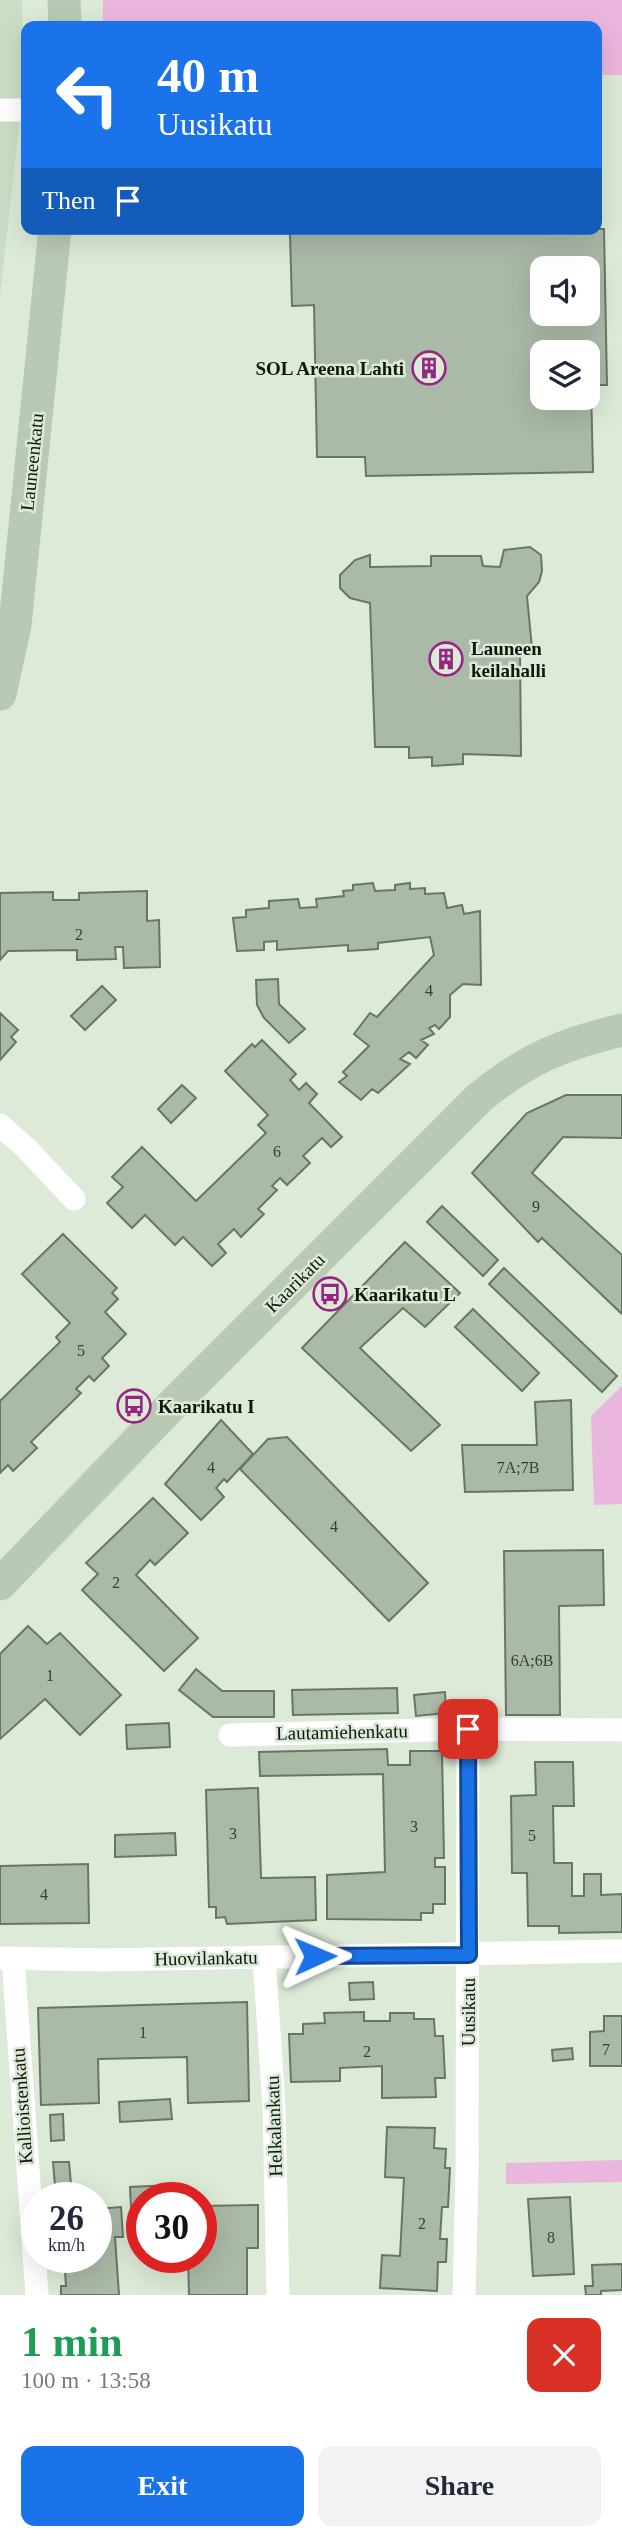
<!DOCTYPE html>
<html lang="en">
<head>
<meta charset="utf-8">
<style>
	:root { --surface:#fff; --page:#f2f2f3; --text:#1f2937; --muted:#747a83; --accent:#1a73e8 }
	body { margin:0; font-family:Georgia,serif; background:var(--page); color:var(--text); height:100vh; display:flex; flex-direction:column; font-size:26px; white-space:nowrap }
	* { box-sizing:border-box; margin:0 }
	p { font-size:23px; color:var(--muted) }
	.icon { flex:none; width:38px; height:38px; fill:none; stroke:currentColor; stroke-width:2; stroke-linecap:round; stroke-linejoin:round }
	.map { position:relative; height:2295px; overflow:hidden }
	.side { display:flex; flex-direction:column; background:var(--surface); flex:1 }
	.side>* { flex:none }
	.hud { position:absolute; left:21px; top:21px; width:581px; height:214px; border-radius:14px; box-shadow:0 7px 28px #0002; background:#1a73e8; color:#fff; overflow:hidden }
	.buttons { position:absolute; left:530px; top:256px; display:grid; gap:14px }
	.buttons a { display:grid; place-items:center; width:70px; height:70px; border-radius:14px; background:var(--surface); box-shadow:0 7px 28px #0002; font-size:35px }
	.speed { position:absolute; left:21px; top:2182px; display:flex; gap:14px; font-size:35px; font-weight:700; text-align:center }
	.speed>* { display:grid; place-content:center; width:91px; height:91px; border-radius:50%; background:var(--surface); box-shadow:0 7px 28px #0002; line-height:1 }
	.speed small { font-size:18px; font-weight:400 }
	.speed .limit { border:10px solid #d22; background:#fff; color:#111 }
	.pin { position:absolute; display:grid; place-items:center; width:60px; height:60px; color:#fff; margin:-30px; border-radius:14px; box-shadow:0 4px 10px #0006 }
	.me { position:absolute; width:77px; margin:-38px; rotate:89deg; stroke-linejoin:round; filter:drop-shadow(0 0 5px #0008) }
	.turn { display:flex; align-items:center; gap:24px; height:147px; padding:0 21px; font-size:32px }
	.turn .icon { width:91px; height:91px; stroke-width:2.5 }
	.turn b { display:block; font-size:49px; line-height:60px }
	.then { display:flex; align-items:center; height:66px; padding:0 21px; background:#0003; gap:14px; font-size:26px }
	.round { display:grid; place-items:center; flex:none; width:74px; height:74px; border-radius:14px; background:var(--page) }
	.summary { display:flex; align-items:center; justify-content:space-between; height:119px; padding:0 21px }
	h1 { font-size:42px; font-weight:700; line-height:52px; color:#1e9e55 }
	.primary-button { display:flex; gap:14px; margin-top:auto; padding:14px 21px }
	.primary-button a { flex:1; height:80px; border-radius:14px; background:var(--accent); color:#fff; font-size:28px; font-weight:700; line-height:80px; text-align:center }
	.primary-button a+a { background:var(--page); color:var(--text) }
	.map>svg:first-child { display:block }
	.built { fill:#cbdec5 }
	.green { fill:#ebb6dd }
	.building { fill:#abb9a7; stroke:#6a7665; stroke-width:2; fill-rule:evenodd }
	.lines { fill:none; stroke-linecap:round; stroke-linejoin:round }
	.street { stroke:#fff; stroke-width:23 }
	.secondary { stroke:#bac9b4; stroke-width:33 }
	.route-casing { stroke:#114b97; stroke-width:18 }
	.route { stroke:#1a73e8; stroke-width:12 }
	.labels { text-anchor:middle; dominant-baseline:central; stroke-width:5; stroke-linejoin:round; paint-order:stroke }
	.number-label { font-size:16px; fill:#383f36 }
	.poi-label { font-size:19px; font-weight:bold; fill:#121610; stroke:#dcead7; text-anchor:start }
	.street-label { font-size:19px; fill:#121610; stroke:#dcead7 }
</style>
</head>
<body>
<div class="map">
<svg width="622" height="2295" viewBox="0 0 622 2295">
	<rect width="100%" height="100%" fill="#dcead7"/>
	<path class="built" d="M0 0H22L24 82 0 296Z"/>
	<g class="green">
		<path d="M103 0H622V75H597V26H103Z"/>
		<path d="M622 1386V1504L594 1505 591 1416Z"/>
		<path d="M622 2160V2182L506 2184V2163Z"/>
	</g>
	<g class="building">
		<path d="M323 229H604L607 385H591L593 472 366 476 365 457H317L314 305 292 306 290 234H323ZM542 268H588V313H542ZM542 352H588V397H542Z"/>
		<path d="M530 547 541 555 542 571 539 582 527 596 532 648 520 649 521 756 463 754V764L432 766V757L409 758V747H375L370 603 350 598 340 588V575L355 560 370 555V567L431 566V556H481L483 566 500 567 504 550Z"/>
		<path d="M373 883 375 891 395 890V885L410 883V889L425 888V894L444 893 447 908 462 905 464 914 480 911 481 985 463 984 450 995V1017L439 1029 435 1025 429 1028 434 1034 421 1040 428 1045 416 1058 409 1052 400 1059 410 1064 378 1093 372 1089 361 1100 339 1082 347 1076 343 1072 369 1046 354 1034 370 1013 377 1017 434 955 430 937 378 943V949L348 951V945L277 950V941L264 942V950L237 951 233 918 246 917V910L269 908V901L298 899 300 908 317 907 316 899 344 896 343 891 353 890V885Z"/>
		<path d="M147 891V921L159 920 160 967 124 968 123 947H115L116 959 77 960V950L8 951 0 960V893L53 892V900H79V893Z"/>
		<path d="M278 979 279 1004 305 1029 289 1043 264 1018 257 1005 256 980Z"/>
		<path d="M102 986 116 1000 85 1030 71 1016Z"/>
		<path d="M0 1013 18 1030 11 1037 16 1042 0 1060Z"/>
		<path d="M262 1040 296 1074 290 1080 299 1090 306 1083 317 1094 309 1103 342 1137 331 1147 322 1138 303 1156 310 1163 287 1185 280 1178 272 1186 277 1190 258 1209 264 1214 241 1237 234 1229 218 1244 226 1253 212 1266 183 1237 175 1245 145 1215 132 1228 107 1203 123 1187 112 1177 142 1147 196 1201 266 1133 258 1125 268 1115 225 1071 252 1044 255 1047Z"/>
		<path d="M182 1085 196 1098 171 1123 158 1109Z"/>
		<path d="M566 1095H622V1138L563 1137 532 1173 622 1255V1314L542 1238 538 1242 472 1173 527 1113Z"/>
		<path d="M442 1206 498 1260 483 1276 427 1222Z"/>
		<path d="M63 1234 117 1288 112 1293 118 1299 105 1312 126 1334 102 1358 109 1366 94 1381 89 1376 76 1389 81 1393 31 1442 37 1448 13 1471 8 1465 0 1473V1401L60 1342 56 1337 70 1323 22 1274Z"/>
		<path d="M405 1242 460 1293 425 1327 403 1308 360 1348 440 1425 411 1451 302 1348Z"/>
		<path d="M504 1268 617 1376 602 1392 489 1284Z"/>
		<path d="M473 1309 539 1373 522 1391 455 1327Z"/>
		<path d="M571 1400 573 1490 465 1492 462 1445H537L535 1402Z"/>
		<path d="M221 1420 253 1454 227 1482 224 1479 216 1488 224 1497 201 1520 165 1484Z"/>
		<path d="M287 1437 428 1583 389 1621 240 1469 268 1439Z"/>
		<path d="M153 1498 188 1533 155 1565 150 1560 136 1575 198 1638 164 1671 82 1590 98 1574 86 1563Z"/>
		<path d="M603 1550 604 1605 559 1606 560 1715H506L504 1551Z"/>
		<path d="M28 1626 47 1644 60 1633 121 1695 80 1735 45 1699 0 1739V1654Z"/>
		<path d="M196 1669 222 1691H274V1717H213L179 1690Z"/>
		<path d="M397 1688 398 1713 293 1715 292 1690Z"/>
		<path d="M445 1692 446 1713 416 1716 414 1695Z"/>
		<path d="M169 1723 170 1747 127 1749 126 1725Z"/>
		<path d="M387 1749 388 1765H410V1751H442L444 1858H435V1867H445V1904H433V1913H421V1920L327 1919V1875L385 1872 383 1774 260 1776 259 1752Z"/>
		<path d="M535 1762H573L574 1806H553L554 1863H572V1896H584V1874H601V1895L622 1894V1932L559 1933V1926H528L527 1873H512L511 1796 536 1795Z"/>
		<path d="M258 1788 261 1878 315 1877 316 1920 227 1924 225 1917 216 1918V1907H209L206 1790Z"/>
		<path d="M175 1833 176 1855 115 1857V1835Z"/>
		<path d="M88 1864 89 1923 0 1924V1866Z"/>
		<path d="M373 1982 374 1999 350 2000 349 1983Z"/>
		<path d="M247 2002 249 2101 188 2103 187 2057 98 2059 99 2103 41 2105 38 2008Z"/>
		<path d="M364 2012V2021H390V2013H414V2019H434L435 2036H443L445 2078H435L436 2097 382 2098V2066L340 2068V2081L291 2082 289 2034H303V2024L325 2023 324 2013Z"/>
		<path d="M604 2016H622V2066H590V2032L604 2031Z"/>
		<path d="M572 2048 573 2059 553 2061 552 2050Z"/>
		<path d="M170 2099 172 2119 120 2122 119 2102Z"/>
		<path d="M63 2114 64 2140 51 2141 50 2115Z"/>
		<path d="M387 2127 435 2128 434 2148 446 2149 445 2168H450L448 2207H442L440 2239H447L446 2262H438L437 2291 380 2288 382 2255 400 2256 404 2178 385 2177Z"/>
		<path d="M53 2162H69L71 2184 55 2185Z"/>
		<path d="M171 2185 172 2198H142V2206L131 2207 130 2187Z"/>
		<path d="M570 2197 574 2274 533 2276 528 2199Z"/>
		<path d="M258 2205V2248H247V2295H189L188 2258H201V2206Z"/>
		<path d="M121 2207 123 2237H115L119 2295H61V2286H66L64 2258H96V2209Z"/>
		<path d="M622 2264V2290L601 2291V2295H586L585 2286H593L592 2265Z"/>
	</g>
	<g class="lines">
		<g class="street">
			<path d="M0 110H26"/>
			<path d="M0 1125 26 1148 74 1199"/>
			<path d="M230 1735 468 1729 622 1730"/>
			<path d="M264 1957 274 2106 278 2295"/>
			<path d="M0 1958 103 1960 622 1951"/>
			<path d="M13 1958 37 2295"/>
			<path d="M464 2295 467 2174 468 1729"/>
		</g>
		<g class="secondary">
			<path d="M64 0 65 26"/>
			<path d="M0 694 15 625 55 229"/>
			<path d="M0 1584 174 1403 479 1098C527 1059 562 1044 622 1030"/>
		</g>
	</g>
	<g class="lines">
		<defs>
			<path id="route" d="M315 1956 469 1955 468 1729"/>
		</defs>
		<use href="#route" class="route-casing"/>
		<use href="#route" class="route"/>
	</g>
	<defs>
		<symbol id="building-ring" viewBox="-11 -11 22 22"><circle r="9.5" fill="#dcead7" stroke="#972583" stroke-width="1.5"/><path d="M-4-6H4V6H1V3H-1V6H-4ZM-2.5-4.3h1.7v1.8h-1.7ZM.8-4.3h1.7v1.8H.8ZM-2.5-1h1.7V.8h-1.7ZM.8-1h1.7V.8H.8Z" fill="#972583"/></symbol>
		<symbol id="bus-ring" viewBox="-11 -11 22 22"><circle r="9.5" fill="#dcead7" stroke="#972583" stroke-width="1.5"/><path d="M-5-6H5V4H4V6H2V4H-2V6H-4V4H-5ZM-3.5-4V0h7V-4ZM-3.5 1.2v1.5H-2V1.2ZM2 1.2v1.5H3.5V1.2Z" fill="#972583"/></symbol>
	</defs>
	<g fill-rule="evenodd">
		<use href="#building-ring" x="410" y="349" width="38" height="38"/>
		<use href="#building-ring" x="427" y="640" width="38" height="38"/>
		<use href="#bus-ring" x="311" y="1275" width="38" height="38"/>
		<use href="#bus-ring" x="115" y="1387" width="38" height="38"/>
	</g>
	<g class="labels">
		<g class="number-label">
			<text x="79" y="934">2</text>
			<text x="429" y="990">4</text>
			<text x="277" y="1151">6</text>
			<text x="536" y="1206">9</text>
			<text x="81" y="1350">5</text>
			<text x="211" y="1467">4</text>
			<text x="518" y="1467">7A;7B</text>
			<text x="334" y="1526">4</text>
			<text x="116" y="1582">2</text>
			<text x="532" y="1660">6A;6B</text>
			<text x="50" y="1675">1</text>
			<text x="414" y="1826">3</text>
			<text x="233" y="1833">3</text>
			<text x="532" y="1835">5</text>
			<text x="44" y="1894">4</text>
			<text x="143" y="2032">1</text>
			<text x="606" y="2049">7</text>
			<text x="367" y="2051">2</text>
			<text x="422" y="2223">2</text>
			<text x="551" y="2237">8</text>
		</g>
		<g class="poi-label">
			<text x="404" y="368" text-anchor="end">SOL Areena Lahti</text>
			<text x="471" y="648">Launeen<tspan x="471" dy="22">keilahalli</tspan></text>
			<text x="354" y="1294">Kaarikatu L</text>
			<text x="158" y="1406">Kaarikatu I</text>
		</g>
		<g class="street-label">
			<text transform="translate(32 462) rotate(-84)">Launeenkatu</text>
			<text transform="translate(295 1283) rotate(-45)">Kaarikatu</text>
			<text transform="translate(342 1732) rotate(-1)">Lautamiehenkatu</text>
			<text transform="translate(206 1958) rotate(-1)">Huovilankatu</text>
			<text transform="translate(468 2012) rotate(-90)">Uusikatu</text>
			<text transform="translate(22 2106) rotate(-94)">Kallioistenkatu</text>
			<text transform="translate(274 2126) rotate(-92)">Helkalankatu</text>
		</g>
	</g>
</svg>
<div class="buttons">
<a><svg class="icon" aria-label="sound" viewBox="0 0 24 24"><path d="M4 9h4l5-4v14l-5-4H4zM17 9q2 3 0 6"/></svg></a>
<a><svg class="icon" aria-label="layers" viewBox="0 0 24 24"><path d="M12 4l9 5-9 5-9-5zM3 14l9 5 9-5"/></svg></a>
</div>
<div class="speed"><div>26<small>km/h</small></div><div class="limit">30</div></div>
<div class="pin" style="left:468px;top:1729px;background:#d93025"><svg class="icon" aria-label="arrive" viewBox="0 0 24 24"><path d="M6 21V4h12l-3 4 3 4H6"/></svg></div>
<svg class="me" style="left:315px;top:1956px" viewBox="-20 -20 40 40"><path d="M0-17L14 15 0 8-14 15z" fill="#1a73e8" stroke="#fff" stroke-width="4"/></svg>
<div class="hud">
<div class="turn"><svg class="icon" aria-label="left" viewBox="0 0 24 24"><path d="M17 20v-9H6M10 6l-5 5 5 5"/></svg><div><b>40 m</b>Uusikatu</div></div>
<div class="then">Then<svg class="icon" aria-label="arrive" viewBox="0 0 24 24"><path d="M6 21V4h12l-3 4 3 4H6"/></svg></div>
</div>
</div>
<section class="side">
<div class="summary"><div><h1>1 min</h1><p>100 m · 13:58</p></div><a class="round" style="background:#d93025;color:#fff"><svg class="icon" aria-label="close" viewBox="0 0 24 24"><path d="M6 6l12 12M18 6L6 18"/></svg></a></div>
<div class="primary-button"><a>Exit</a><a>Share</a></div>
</section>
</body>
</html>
